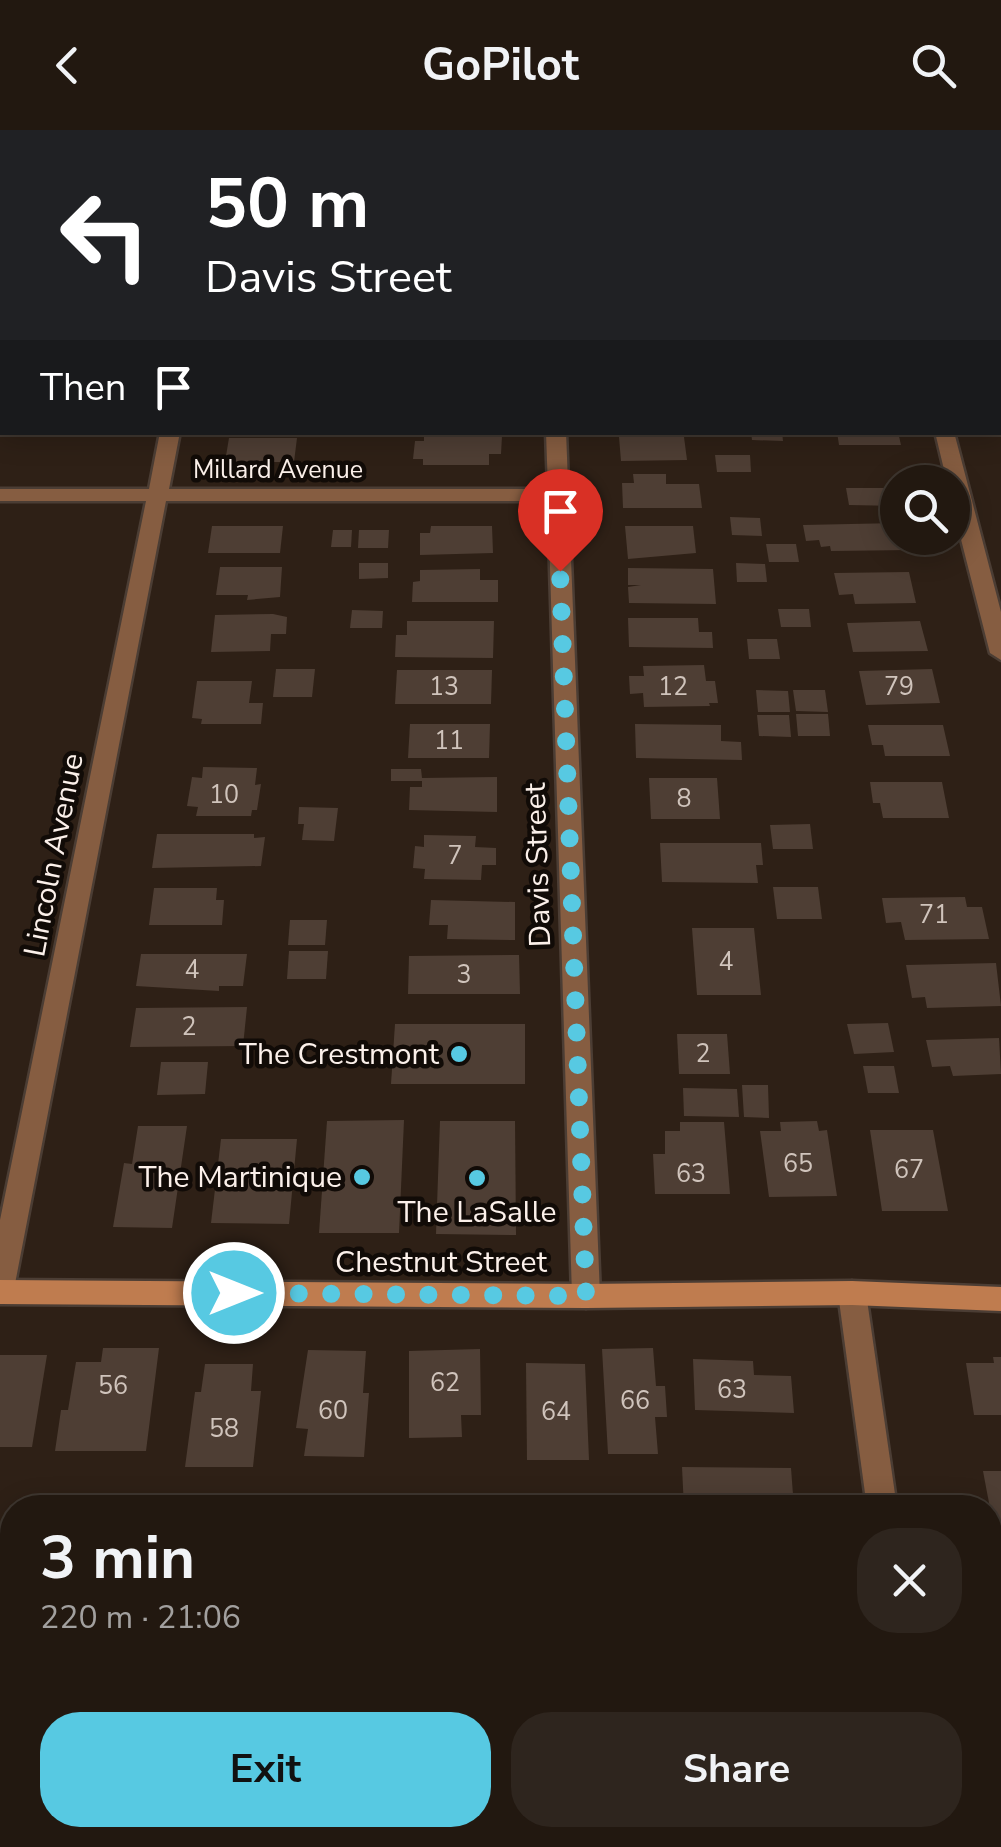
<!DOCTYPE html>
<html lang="en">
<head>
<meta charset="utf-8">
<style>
	:root { --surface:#221810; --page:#2e251e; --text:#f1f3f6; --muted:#a2a09f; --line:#3f3730; --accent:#57c9e2 }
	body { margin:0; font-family:"Nunito Sans",sans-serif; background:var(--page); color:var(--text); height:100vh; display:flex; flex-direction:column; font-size:38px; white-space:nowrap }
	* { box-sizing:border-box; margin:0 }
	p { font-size:32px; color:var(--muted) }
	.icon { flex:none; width:55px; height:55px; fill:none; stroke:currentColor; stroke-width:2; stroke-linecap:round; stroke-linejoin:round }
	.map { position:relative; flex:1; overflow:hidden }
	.details { position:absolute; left:0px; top:1365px; width:1002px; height:352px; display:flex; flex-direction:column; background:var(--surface); border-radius:40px 40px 0 0; box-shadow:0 5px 25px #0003,0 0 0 2px var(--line) }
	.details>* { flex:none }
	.top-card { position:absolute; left:0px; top:0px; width:1002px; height:305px; box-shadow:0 5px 25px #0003,0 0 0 2px var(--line); background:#202124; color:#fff; overflow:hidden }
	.buttons { position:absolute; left:880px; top:335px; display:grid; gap:20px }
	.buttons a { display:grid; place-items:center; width:90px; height:90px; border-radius:50%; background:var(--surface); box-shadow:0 5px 25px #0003,0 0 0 2px var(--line); font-size:50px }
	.pin { position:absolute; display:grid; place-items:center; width:85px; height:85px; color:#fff; margin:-102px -42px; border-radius:50% 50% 50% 0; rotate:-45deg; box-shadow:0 0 10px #0007 }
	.pin .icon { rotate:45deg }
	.me { position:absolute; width:110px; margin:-55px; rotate:90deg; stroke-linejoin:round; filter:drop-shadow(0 0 8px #0008) }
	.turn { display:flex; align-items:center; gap:35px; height:210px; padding:0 40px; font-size:45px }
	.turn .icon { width:130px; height:130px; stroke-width:2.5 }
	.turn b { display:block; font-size:70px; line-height:85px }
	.then { display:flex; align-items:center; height:95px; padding:0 40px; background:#0003; gap:20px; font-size:38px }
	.round { display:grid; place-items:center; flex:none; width:105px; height:105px; border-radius:40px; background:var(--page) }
	.headline { display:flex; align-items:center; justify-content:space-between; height:170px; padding:0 40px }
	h1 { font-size:60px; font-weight:700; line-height:75px }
	.primary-button { display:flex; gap:20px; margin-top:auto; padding:20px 40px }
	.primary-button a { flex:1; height:115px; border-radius:40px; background:var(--accent); color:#111; font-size:40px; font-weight:700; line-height:115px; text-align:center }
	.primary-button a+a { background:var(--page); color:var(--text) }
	header { display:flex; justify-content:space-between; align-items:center; height:130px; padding:0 40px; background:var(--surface); font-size:45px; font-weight:700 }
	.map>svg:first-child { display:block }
	.building { fill:#4e3e34 }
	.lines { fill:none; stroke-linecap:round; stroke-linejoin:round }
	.street-casing { stroke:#4b3d34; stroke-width:5 }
	.secondary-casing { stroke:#4b3d34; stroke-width:5 }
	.street { fill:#865d41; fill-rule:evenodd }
	.secondary { fill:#bf7c4f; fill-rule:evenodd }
	.route { stroke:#57c9e2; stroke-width:18; stroke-dasharray:0 32.4 }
	.poi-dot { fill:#57c9e2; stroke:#110b07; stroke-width:4 }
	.labels { text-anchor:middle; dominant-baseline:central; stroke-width:9; stroke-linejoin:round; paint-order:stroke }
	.far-street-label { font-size:25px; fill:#fbf0ea; stroke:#110b07 }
	.number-label { font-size:25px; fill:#d0c4bc }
	.street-label { font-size:30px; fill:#fbf0ea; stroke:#110b07 }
	.poi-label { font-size:30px; fill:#fbf0ea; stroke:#110b07; text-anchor:end }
</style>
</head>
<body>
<header><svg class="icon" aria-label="back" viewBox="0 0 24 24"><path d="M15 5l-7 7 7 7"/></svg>GoPilot<svg class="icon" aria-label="search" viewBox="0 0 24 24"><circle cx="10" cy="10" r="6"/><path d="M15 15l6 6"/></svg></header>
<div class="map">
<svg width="1001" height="1717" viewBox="0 0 1001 1717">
	<rect width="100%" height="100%" fill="#2e2016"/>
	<g class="building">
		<path d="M751 302H782L783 311 752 310Z"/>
		<path d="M837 302H898L901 315H839Z"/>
		<path d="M424 306H502L501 324H489V335H423V329H413L415 311H424Z"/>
		<path d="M619 307H684L687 330 621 331Z"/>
		<path d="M229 308H297L294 332H225Z"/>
		<path d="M715 325H750L751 342H717Z"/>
		<path d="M633 344H666V354H699L702 378H623L622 353H634Z"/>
		<path d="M846 358H898V376L849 375Z"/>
		<path d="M730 387 760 388 762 406 732 405Z"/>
		<path d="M898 393V408H908L911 420 831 421 830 416 821 417 819 410 806 411 803 395Z"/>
		<path d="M212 396H283L280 423H208Z"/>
		<path d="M431 396H492L493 423 420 425V403H430Z"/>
		<path d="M625 396H693L696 423 628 429Z"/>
		<path d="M333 400H352L351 417H331Z"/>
		<path d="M359 400H389L388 418H358Z"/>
		<path d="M766 414H796L799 432H769Z"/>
		<path d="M359 433H388V448L359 449Z"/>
		<path d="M736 433 765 434 767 452H737Z"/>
		<path d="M220 437H282L280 467 247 470 248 465H216Z"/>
		<path d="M628 438 713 439 716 474 629 473 628 457 641 455H628Z"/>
		<path d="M480 439V450H498V472H412L413 452 420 451V440Z"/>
		<path d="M909 442 916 473 855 474 853 464 839 465 834 443Z"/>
		<path d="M778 479H809L811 497H781Z"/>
		<path d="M352 480 383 481 382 498H350Z"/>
		<path d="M273 484 287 487 286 504H271L270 521 211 522 215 485Z"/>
		<path d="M628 488H698L699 502H712L713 518 629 517Z"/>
		<path d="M407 491H494L493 528 395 527 396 505H407Z"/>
		<path d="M920 491 928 521 853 522 847 493Z"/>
		<path d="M747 509H777L780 529H749Z"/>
		<path d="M704 535 706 551H715L718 573H709L710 576 644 577 643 563 630 564 629 546H644L643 536Z"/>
		<path d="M276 539H315L312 567H273Z"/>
		<path d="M932 539 940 573 866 575 859 541Z"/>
		<path d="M397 540H492L491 574H395Z"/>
		<path d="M197 551H252L249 573H263L261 594H201L202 589 192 588Z"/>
		<path d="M756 560 788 561 790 582H758Z"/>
		<path d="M793 560H825L828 582 796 581Z"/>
		<path d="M796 584H828L830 606H798Z"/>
		<path d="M757 585H789L791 607 759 606Z"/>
		<path d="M410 594H490L489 628H408Z"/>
		<path d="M635 594 721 595V611L741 612 742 630 636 628Z"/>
		<path d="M868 595H943L950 626H885L883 615H872Z"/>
		<path d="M203 637 257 638 255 655 261 654 257 680H252L251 686H196L198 677 187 676 192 647 202 648Z"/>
		<path d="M391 639H421L422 648 497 647V682L409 680 410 657H422V651H391Z"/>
		<path d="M649 648H717L720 689H651Z"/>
		<path d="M870 652H942L949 688H883L880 673H873Z"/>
		<path d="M299 677 338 678 334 711 302 710 304 694H298Z"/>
		<path d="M810 694 813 719H773L770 695Z"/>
		<path d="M157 704H254V708L265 707 261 736 152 738Z"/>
		<path d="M424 705 476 706 475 717 496 718V735H482L481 750 424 749 425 739 413 738 415 716 424 717Z"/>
		<path d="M660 713H761L763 735H756L758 753 662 752Z"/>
		<path d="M773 757H818L822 789H777Z"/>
		<path d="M154 758H217L216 770H224L222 795H149Z"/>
		<path d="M965 767 967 777H982L989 809 905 810 901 792 886 793 882 768Z"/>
		<path d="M431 770 515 772V810L447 809 448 795H429Z"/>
		<path d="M290 790H327L325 815H288Z"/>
		<path d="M692 798H754L761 865H697Z"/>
		<path d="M289 821H328L326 849H287Z"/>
		<path d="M141 824H247L243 856H219V861L136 856Z"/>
		<path d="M519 825 520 864H408L409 826Z"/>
		<path d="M996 833 1001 876 927 878 925 867 912 868 906 835Z"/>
		<path d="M247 877 243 916 130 917 136 878Z"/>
		<path d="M888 893 894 922 854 924 847 894Z"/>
		<path d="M395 894H525V954H391Z"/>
		<path d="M677 904H727L730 944H679Z"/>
		<path d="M999 908 1001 944 953 946 950 936 932 937 926 910Z"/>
		<path d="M161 932H208L205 964 157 965Z"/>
		<path d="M863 936H894L899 963H868Z"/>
		<path d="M742 955H768L769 988 744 987Z"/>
		<path d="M683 958 737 959 739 987 684 986Z"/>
		<path d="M404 990 399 1103H319L327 991Z"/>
		<path d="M440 991H515L516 1105 436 1104Z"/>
		<path d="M817 991 819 1001 827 1000 837 1066 769 1067 760 1001H781L780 992Z"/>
		<path d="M680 992H724L730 1064H655L653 1024H665V1001H680Z"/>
		<path d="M138 996H187L172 1098 113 1097 124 1033 132 1034Z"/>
		<path d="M870 1000H933L948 1081H882Z"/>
		<path d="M221 1009H297L289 1094 211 1093Z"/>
		<path d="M103 1218H159L146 1321H55L61 1280H68L76 1232H101Z"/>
		<path d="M653 1218 656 1256H665L667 1287H655L658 1324H608L602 1219Z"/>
		<path d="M480 1219 481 1285H461L462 1307 409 1308V1221Z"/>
		<path d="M308 1220 366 1221 363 1263H369L364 1327 304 1326 308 1299 296 1298Z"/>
		<path d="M0 1225H47L32 1317H0Z"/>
		<path d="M993 1227H1001V1285H974L966 1233H994Z"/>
		<path d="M693 1229 753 1231 754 1245 791 1246 794 1283 695 1280Z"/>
		<path d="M526 1233 585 1234 589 1330H527Z"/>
		<path d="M205 1234H253L251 1261H261L253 1337H185L195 1262H201Z"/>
		<path d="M682 1337 791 1338 794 1378H684Z"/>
		<path d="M983 1341H1001V1394H993Z"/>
		<path d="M990 1444H1001V1500H996Z"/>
	</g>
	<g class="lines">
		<defs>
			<g id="street">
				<rect x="546" y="0" width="16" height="2"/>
				<path d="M856 0H872L873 2H857Z"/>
				<rect x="0" y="27" width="2" height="10"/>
				<rect x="1000" y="28" width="1" height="10"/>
				<path d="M160 302H180L169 359H548L546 302H566L600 1166 596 1174 586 1178 576 1174 572 1166 548 371H166L14 1159 10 1167 0 1171V1090L146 371H0V359H149Z"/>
				<path d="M935 302H954L1001 482V530L990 523 952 374V352H947Z"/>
				<path d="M852 1151 862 1155 866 1163 897 1378H867L838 1163 842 1155Z"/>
				<rect x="0" y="1630" width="12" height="32"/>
				<path d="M231 1705H265L261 1717H227Z"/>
				<rect x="905" y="1705" width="34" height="12"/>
			</g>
			<path id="secondary" d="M0 1150 586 1154 852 1151 1001 1157V1181L852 1175 586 1178 0 1174Z"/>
		</defs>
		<use href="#street" class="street-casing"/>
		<use href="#secondary" class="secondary-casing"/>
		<use href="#street" class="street"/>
		<use href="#secondary" class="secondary"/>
	</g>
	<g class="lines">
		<path class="route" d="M234 1163 586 1166 560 441"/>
	</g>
	<g class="poi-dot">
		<circle cx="459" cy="924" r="10"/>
		<circle cx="362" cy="1047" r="10"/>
		<circle cx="477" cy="1048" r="10"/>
	</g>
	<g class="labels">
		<g class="far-street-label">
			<text x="278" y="340">Millard Avenue</text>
		</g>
		<g class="number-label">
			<text x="444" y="557">13</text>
			<text x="673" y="557">12</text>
			<text x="899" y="557">79</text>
			<text x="449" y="611">11</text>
			<text x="224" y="665">10</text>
			<text x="684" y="669">8</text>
			<text x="455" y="726">7</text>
			<text x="934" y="785">71</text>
			<text x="726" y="832">4</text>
			<text x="192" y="840">4</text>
			<text x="464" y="845">3</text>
			<text x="189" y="897">2</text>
			<text x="703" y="924">2</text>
			<text x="798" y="1034">65</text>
			<text x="909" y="1040">67</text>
			<text x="691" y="1044">63</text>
			<text x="445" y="1253">62</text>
			<text x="113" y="1256">56</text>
			<text x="732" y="1260">63</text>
			<text x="635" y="1271">66</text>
			<text x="333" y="1281">60</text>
			<text x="556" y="1282">64</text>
			<text x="224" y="1299">58</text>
		</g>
		<g class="street-label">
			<text transform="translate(54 725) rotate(-79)">Lincoln Avenue</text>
			<text transform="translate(538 735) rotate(-92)">Davis Street</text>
			<text x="441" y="1132">Chestnut Street</text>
		</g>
		<g class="poi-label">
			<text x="439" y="924">The Crestmont</text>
			<text x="342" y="1047">The Martinique</text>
			<text x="477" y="1082" text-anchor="middle">The LaSalle</text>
		</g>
	</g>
</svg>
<div class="buttons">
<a><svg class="icon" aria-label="search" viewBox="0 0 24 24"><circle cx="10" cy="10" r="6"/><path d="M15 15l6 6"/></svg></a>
</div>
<div class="pin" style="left:560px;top:441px;background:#d93025"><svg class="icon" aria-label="arrive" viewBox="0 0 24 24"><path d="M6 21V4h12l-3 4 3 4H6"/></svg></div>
<svg class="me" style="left:234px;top:1163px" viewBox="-20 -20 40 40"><circle r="17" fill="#57c9e2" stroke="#fff" stroke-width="3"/><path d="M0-11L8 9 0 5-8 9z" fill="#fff"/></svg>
<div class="top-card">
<div class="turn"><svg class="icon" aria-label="left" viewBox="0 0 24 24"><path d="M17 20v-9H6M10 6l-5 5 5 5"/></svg><div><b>50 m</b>Davis Street</div></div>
<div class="then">Then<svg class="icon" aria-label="arrive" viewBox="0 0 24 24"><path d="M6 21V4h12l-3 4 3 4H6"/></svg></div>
</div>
<section class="details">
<div class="headline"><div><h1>3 min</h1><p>220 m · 21:06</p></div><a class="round"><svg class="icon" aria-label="close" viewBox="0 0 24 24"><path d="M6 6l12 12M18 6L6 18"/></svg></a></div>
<div class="primary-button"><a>Exit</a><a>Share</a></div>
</section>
</div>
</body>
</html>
